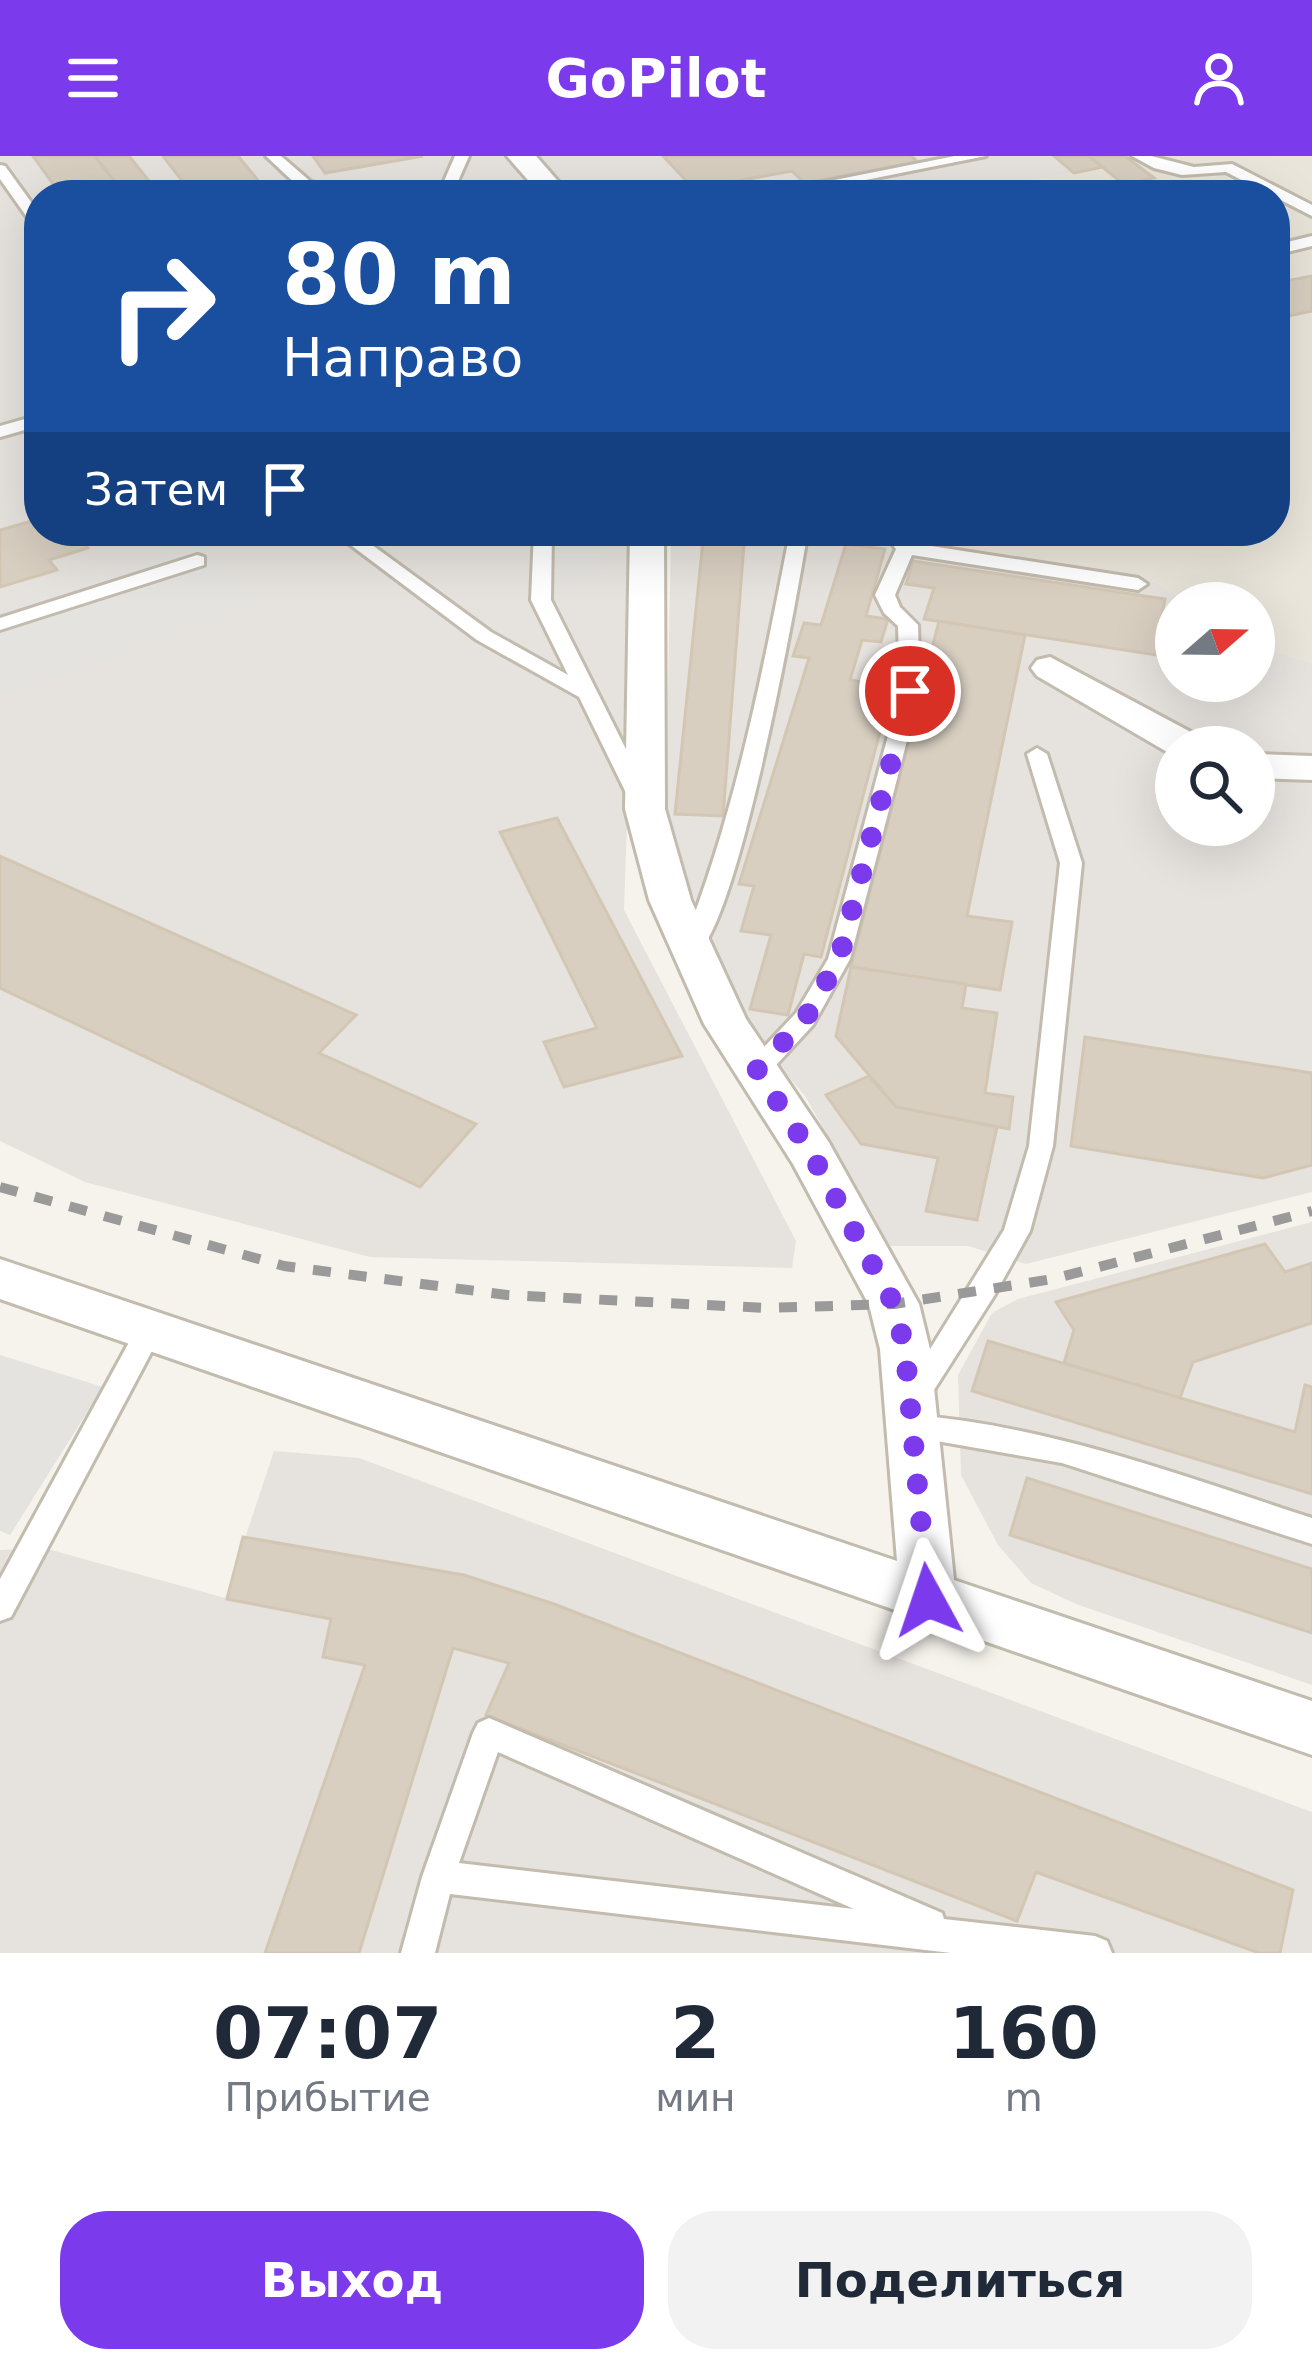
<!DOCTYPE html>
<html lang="ru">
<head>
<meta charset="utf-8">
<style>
	:root { --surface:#fff; --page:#f2f2f3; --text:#1f2937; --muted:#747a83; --accent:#7c3aed }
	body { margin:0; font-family:"DejaVu Sans",sans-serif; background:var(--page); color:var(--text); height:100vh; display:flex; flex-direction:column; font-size:45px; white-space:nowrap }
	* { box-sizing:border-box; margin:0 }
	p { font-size:39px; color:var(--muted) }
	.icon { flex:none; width:66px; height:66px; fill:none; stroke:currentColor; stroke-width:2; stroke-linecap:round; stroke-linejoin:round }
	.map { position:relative; height:1797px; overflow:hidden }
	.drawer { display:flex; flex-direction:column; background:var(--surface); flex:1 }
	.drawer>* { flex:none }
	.top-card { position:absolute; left:24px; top:24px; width:1266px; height:366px; border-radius:48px; box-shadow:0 12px 48px #0002; background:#1a4fa0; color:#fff; overflow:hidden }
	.needle { width:78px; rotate:70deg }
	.buttons { position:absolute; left:1155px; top:426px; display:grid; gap:24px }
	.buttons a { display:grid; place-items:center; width:120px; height:120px; border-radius:50%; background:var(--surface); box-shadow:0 12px 48px #0002; font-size:60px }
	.pin { position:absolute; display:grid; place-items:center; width:102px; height:102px; color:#fff; margin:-51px; border:6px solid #fff; border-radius:50%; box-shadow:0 3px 12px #0007 }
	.me { position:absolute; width:132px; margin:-66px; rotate:355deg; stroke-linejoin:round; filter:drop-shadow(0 0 9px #0008) }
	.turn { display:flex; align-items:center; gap:42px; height:252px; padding:0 60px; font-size:54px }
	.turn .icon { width:156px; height:156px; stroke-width:2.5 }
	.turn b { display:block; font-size:84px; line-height:102px }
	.then { display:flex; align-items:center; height:114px; padding:0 60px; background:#0003; gap:24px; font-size:45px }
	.eta { display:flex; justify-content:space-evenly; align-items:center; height:204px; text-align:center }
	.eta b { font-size:72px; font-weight:800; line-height:84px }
	.cta { display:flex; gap:24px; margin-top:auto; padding:24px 60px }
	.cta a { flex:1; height:138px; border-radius:48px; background:var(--accent); color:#fff; font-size:48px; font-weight:800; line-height:138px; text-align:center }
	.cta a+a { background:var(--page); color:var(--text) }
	header { display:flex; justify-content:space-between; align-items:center; height:156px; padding:0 60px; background:var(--accent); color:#fff; font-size:54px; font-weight:800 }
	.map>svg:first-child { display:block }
	.residential { fill:#eae5da }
	.industrial { fill:#e6e2dd; fill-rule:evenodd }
	.parking { fill:#e5e3e0 }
	.building { fill:#d8cfc1; stroke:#d3c7b4; stroke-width:3 }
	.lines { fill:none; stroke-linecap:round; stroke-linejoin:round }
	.service-casing { stroke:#c2bbae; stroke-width:6 }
	.minor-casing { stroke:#c2bbae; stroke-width:6 }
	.service { fill:#fff; fill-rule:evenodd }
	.minor { fill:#fff; fill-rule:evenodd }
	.rail { stroke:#9a9a9a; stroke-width:10; stroke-dasharray:18 18; stroke-linecap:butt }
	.route { stroke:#7c3aed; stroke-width:21; stroke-dasharray:0 37.8 }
</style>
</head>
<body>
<header><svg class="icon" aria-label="menu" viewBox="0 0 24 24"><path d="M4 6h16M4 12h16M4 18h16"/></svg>GoPilot<svg class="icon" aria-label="person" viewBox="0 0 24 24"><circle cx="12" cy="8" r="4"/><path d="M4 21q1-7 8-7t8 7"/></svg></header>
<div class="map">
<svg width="1312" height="1797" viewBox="0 0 1312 1797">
	<rect width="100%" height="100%" fill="#f6f3ec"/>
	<path class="residential" d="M1089 0H1312V507L1254 489V447H1189L1155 426 833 375H1275V39H953L1102 11Z"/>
	<g class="industrial">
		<path d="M0 0H1089L1103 11 953 39H39V375H629L632 520 624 754 796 1085 792 1112 370 1101 85 1026 0 985Z"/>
		<path d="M671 375H833L1155 426 1189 447H1176V525H1254V489L1312 507V1036L1026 1108 968 1090H890L805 940 754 880 678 705 666 643ZM1176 591H1254V669H1176Z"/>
		<path d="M1312 1066V1529L1076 1448 1031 1427 998 1389 961 1319 958 1219 992 1157 1018 1143Z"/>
		<path d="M274 1295 359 1302 1312 1656V1797H0V1394L44 1392 225 1442Z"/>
	</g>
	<g class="parking">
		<path d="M556 375H604V412L567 432 555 428Z"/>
		<path d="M201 387 257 451 0 540V449Z"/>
		<path d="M0 1199 103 1231 10 1379 0 1375Z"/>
	</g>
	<g class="building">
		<path d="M33 0H95L125 39H61Z"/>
		<path d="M95 0H129L160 39H125Z"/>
		<path d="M163 0H238L270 39H193Z"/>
		<path d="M313 0H423L325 17Z"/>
		<path d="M663 0H911L918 6 804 27 792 15 694 33Z"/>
		<path d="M1054 0H1089L1103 11 1074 17Z"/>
		<path d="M1089 0H1125L1154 22 1123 28Z"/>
		<path d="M1312 120V155L1275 163V127Z"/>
		<path d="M39 363V375H75L88 392 49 404 57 414 0 431V374Z"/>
		<path d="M704 375H745L723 660 675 658Z"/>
		<path d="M846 388 885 393 866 460 888 463 881 486 862 484 850 524 868 527 865 538 889 541 821 801 804 798 788 859 750 853 771 779 741 775 754 730 739 728 809 502 793 500 804 467 821 469Z"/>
		<path d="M913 405 1165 443 1161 464 1176 466V502L924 463 934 432 906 428Z"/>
		<path d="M939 465 1025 479 967 760 1012 766 1000 834 851 811Z"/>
		<path d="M557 662 682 900 564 931 544 886 597 872 500 676Z"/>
		<path d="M0 700 356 859 319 897 476 968 420 1031 0 832Z"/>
		<path d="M851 811 966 828 962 852 997 857 985 937 1013 941 1009 973 896 951 836 880Z"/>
		<path d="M1085 881 1312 917V1009L1263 1022 1071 990Z"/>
		<path d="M869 920 896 951 997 971 977 1064 926 1055 938 1002 861 988 826 939Z"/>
		<path d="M1265 1088 1285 1116 1312 1107V1167L1193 1206 1180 1242 1064 1207 1074 1174 1056 1146Z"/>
		<path d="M988 1185 1295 1276 1305 1229 1312 1231V1338L972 1235Z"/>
		<path d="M1027 1322 1312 1413V1477L1010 1379Z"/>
		<path d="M243 1381 464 1419 554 1448 1293 1734 1280 1797H1259L1036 1716 1017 1765 486 1559 509 1507 453 1492 359 1797H265L365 1509 323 1501 331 1463 227 1443Z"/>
	</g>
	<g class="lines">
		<defs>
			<g id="service">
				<path d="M266 0H281L311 26 363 39 301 33Z"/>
				<path d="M455 0H469L452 39H438Z"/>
				<path d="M955 0H986L790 39H759Z"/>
				<path d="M1132 0H1151L1194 11 1232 8 1312 49V60L1226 16 1182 19 1154 12Z"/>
				<path d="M0 9 5 10 39 57V73L34 71 0 23Z"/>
				<path d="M1312 80V90L1275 99V89Z"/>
				<path d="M39 259V270L0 281V270Z"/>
				<path d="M332 375H353L491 476 568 519 531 444 534 375H552L551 444 651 643 648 648H632L629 643 579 541 477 484Z"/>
				<path d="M784 375H802L806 386C796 445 736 785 692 801L681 793C734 662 761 525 788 386Z"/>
				<path d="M882 375H901L912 387 1138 422 1147 428 1138 434 912 399 895 439 900 451 918 469 920 535 850 803 813 869 766 920 757 923 745 914 748 908 796 857 828 803 900 535 898 470 884 457 875 439 896 393Z"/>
				<path d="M197 399 204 401V409L0 474V462Z"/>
				<path d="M1037 592 1047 598 1082 707 1053 990 1030 1075 994 1140 925 1248 915 1251 905 1248 901 1240 1004 1074 1029 990 1060 707 1027 598Z"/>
				<path d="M149 1165 159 1168 162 1176 11 1461 0 1465V1423L139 1168Z"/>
				<path d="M912 1259C1051 1270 1180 1319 1312 1362V1388L1062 1307 902 1279 898 1271 902 1263Z"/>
				<path d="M489 1562 942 1757 944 1763 1095 1780 1107 1785 1112 1797H951L450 1738 435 1797H401L422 1721 473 1577 478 1567ZM498 1596 854 1753 459 1707Z"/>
			</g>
			<g id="minor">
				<path d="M507 0H536L570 39H541Z"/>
				<path d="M630 375H664L665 653 691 744 746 863 828 985 919 1148 930 1193 954 1424 1312 1545V1599L0 1143V1103L897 1405 880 1193 869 1149 793 1008 704 868 649 744 625 653Z"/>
				<path d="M1050 501 1202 582 1207 591H1176L1174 600 1037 520 1031 512 1037 504Z"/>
				<path d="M1254 598 1312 600V624L1254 622Z"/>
			</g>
		</defs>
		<use href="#service" class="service-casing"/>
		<use href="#minor" class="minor-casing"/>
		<use href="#service" class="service"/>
		<use href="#minor" class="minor"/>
		<path class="rail" d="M0 1031 284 1110 507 1139 766 1152 894 1148 1053 1123 1312 1055"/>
	</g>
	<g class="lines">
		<path class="route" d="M910 535 839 803 805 863 757 914 811 997 894 1148 905 1193 928 1444"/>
	</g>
</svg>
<div class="buttons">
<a><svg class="needle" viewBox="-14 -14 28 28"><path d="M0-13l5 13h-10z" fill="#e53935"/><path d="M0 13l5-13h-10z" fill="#747a83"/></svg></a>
<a><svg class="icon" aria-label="search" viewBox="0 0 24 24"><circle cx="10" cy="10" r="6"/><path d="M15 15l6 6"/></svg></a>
</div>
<div class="pin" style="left:910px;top:535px;background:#d93025"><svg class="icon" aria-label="arrive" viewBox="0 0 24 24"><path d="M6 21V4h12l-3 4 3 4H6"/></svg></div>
<svg class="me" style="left:928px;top:1444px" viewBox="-20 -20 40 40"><path d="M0-17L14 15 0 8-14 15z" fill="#7c3aed" stroke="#fff" stroke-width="4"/></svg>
<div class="top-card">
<div class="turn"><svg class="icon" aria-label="right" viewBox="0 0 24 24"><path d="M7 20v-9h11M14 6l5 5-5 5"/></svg><div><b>80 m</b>Направо</div></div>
<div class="then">Затем<svg class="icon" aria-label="arrive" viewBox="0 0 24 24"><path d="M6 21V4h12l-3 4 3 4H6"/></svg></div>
</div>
</div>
<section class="drawer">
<div class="eta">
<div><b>07:07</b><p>Прибытие</p></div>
<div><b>2</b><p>мин</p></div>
<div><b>160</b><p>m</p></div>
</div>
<div class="cta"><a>Выход</a><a>Поделиться</a></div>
</section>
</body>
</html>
